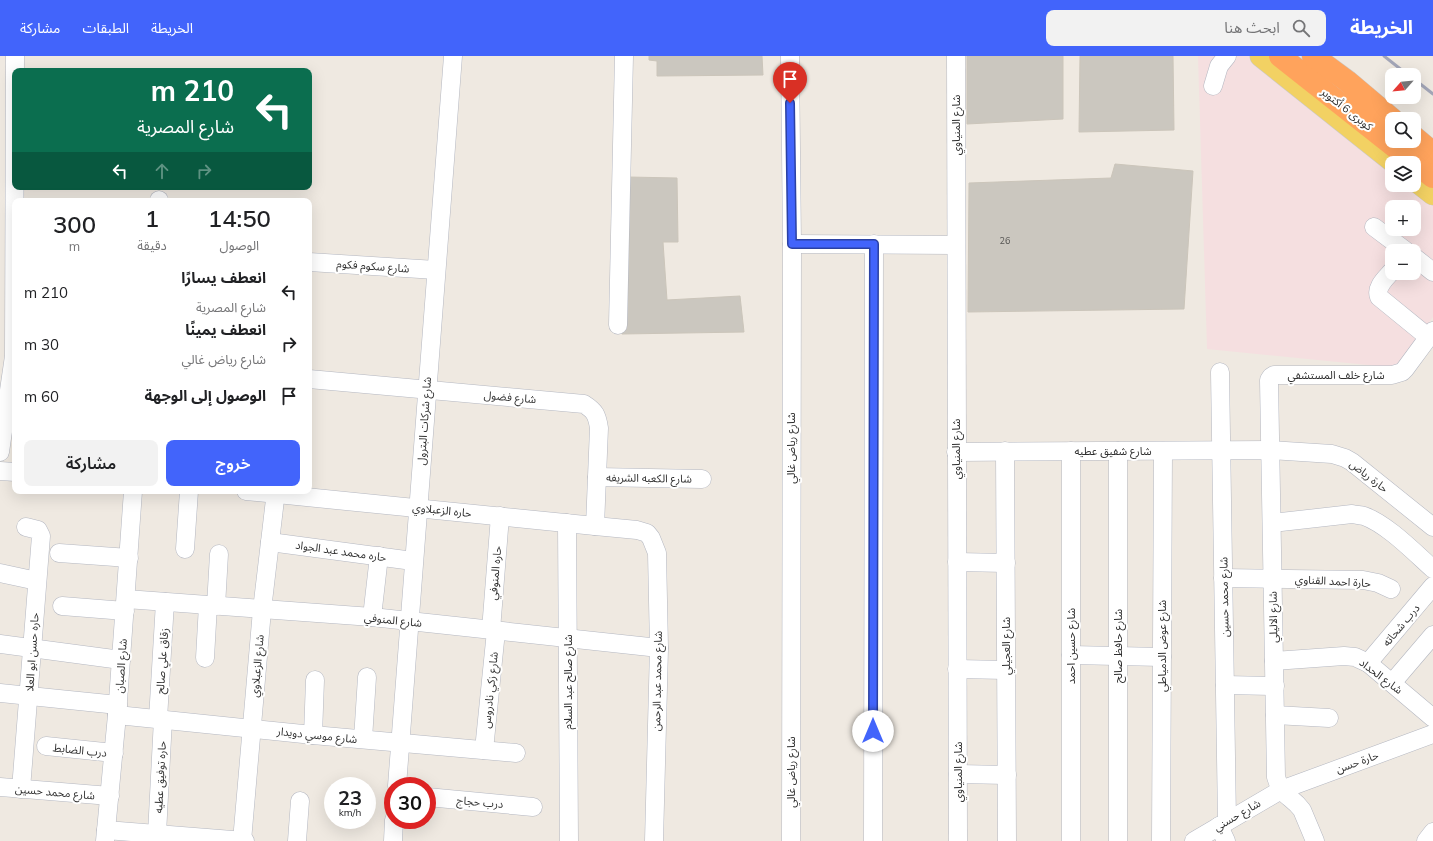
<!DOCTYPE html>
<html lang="ar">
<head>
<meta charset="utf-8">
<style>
	:root { --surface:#fff; --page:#f2f2f2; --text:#202124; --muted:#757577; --accent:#4264fb }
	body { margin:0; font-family:Mulish,"Noto Sans Arabic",sans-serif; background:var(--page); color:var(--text); direction:rtl; height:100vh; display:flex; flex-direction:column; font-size:15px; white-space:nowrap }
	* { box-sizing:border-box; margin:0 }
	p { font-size:13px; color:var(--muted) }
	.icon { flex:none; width:22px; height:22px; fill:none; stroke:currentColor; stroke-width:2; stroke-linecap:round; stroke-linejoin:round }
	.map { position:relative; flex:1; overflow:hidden; direction:ltr }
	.drawer { position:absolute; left:12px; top:142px; width:300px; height:296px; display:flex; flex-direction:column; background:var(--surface); border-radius:8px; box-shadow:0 4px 16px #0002; direction:rtl }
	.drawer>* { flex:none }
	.hud { position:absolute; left:12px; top:12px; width:300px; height:122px; border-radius:8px; box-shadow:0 4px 16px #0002; direction:rtl; background:#0b6e4f; color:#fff; overflow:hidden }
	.needle { width:26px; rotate:243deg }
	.fabs { position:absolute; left:1385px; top:12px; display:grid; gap:8px }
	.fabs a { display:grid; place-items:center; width:36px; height:36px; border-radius:8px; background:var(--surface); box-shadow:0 4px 16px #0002; font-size:20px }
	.speed { position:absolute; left:324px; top:721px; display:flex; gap:8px; font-size:20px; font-weight:700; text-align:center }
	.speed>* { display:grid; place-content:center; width:52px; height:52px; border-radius:50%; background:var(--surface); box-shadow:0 4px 16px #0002; line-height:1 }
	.speed small { font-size:10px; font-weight:400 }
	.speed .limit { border:6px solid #d22; background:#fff; color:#111 }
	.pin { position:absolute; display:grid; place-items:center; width:34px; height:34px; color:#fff; margin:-41px -17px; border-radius:50% 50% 50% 0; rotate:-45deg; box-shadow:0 0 4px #0007 }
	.pin .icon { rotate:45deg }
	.me { position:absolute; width:44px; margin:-22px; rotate:0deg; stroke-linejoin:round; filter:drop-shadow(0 0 3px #0008) }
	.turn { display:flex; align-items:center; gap:14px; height:84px; padding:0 12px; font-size:18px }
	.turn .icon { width:52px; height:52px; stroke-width:2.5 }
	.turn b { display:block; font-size:28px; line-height:34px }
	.lanes { display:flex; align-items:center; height:38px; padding:0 12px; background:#0003; justify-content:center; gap:20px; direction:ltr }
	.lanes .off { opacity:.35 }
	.eta { display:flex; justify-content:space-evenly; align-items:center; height:68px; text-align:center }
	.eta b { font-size:24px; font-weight:600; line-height:28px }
	.primary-button { display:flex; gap:8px; margin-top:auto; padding:8px 12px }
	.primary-button a { flex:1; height:46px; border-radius:8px; background:var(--accent); color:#fff; font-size:16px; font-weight:600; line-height:46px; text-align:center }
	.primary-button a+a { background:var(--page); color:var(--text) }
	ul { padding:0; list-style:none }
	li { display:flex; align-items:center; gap:12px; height:52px; padding:0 12px }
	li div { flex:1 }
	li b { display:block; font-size:15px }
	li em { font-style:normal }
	header { display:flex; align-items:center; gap:24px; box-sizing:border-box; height:56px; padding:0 20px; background:var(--accent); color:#fff }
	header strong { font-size:19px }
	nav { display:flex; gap:22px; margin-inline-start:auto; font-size:14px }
	.search { width:280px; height:36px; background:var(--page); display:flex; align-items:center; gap:10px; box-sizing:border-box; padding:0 14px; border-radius:8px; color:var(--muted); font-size:15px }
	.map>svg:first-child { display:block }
	.medical { fill:#f5dfe0; fill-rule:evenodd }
	.building { fill:#cbc7bf; stroke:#cbc5ba }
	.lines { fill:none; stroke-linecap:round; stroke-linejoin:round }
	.minor-casing { stroke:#b4b7c1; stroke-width:19 }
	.major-casing { stroke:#c9c9c9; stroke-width:23 }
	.highway-casing { stroke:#c9c9c9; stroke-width:23 }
	.minor { stroke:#fff; stroke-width:18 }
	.major { stroke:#f2d163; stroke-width:22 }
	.highway { stroke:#ffa35c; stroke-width:22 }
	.rail { stroke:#a3a6b8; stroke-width:3 }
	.route-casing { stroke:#2b41a3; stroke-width:10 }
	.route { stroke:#4264fb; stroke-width:7 }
	.labels { text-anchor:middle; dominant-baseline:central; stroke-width:4; stroke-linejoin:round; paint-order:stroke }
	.number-label { font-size:9px; fill:#555452 }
	.street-label { font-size:11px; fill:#2e2e2e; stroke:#fff }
</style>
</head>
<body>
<header>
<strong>الخريطة</strong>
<div class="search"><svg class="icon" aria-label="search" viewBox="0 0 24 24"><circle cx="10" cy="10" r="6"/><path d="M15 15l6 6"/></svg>ابحث هنا</div>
<nav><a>الخريطة</a><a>الطبقات</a><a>مشاركة</a></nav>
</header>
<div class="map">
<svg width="1433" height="785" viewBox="0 0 1433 785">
	<rect width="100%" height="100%" fill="#efe9e1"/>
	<path class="medical" d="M1198 0H1284L1433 117V261L1398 312 1207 293ZM1392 107H1414V129H1392ZM1392 151H1414V173H1392ZM1392 195H1414V217H1392Z"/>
	<g class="building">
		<path d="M649 0H762L763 19 657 20V5L649 4Z"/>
		<path d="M967 0H1063V63L967 68Z"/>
		<path d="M1080 0H1173L1174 74 1079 76Z"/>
		<path d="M1115 108 1193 115 1184 253 968 256 969 127 1111 122Z"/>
		<path d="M628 121 677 122 678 186H663L667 244 740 240 744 276 622 278Z"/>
	</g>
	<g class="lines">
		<defs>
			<g id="minor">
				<path d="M790 0 792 188 791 785"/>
				<path d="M956 0 958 785"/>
				<path d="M1213 30 1219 10 1227 0"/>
				<path d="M159 145V144"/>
				<path d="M1374 171 1406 195"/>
				<path d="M792 188 956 189"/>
				<path d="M1414 201 1433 216"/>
				<path d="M309 206 436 214"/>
				<path d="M1392 215C1386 222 1375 231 1379 241L1428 281"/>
				<path d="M618 269 624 0"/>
				<path d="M1220 316 1227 765"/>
				<path d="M309 323 584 348C595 355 597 359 599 372L595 470"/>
				<path d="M1005 395 1007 785"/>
				<path d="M1071 395V785"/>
				<path d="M1118 395V785"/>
				<path d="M0 396 14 300 15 0"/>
				<path d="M956 396 1270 394 1332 398 1345 402 1352 406 1433 471"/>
				<path d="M0 415 15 416"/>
				<path d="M597 421 702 423"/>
				<path d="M246 435 595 470 637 474 647 477 651 482 657 497 659 592 654 785"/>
				<path d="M567 467 569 785"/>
				<path d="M1272 467 1352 458C1356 459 1360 459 1364 460 1387 468 1415 497 1433 513"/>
				<path d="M270 486 413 505"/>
				<path d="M185 493 189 435"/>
				<path d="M59 497 129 502"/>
				<path d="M957 506 1006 507"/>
				<path d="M0 517 37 525"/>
				<path d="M1223 522 1363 524 1378 527 1391 533"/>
				<path d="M126 543 372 561 659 592"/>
				<path d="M62 550 125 555"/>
				<path d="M216 550 219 498"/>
				<path d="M372 561 379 500"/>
				<path d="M491 574 500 460"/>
				<path d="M0 588 121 604"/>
				<path d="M1071 599 1162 601"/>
				<path d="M205 602 208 549"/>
				<path d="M1274 605 1344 600 1355 601 1368 607 1433 662"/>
				<path d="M1368 607 1433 530"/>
				<path d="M957 613 1006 614"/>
				<path d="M1392 627 1433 579"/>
				<path d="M1225 629 1275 630"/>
				<path d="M0 637 118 649"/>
				<path d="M117 659 313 679 516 697"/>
				<path d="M1275 659 1329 662"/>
				<path d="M158 663 165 546"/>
				<path d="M313 679 315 624"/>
				<path d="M363 683 367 621"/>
				<path d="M46 690 114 697"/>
				<path d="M484 694 496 575"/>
				<path d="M958 718 1007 719"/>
				<path d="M397 730 453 0"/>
				<path d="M0 731 110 740"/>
				<path d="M21 733 41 480 38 474 26 471"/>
				<path d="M427 741 533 751"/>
				<path d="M1219 770 1226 785"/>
				<path d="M106 774 245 785"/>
				<path d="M157 778 163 663"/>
				<path d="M105 785 117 659 133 435"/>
				<path d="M242 785 262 554 276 435"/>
				<path d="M297 785 300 745"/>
				<path d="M393 785 394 764"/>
				<path d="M873 785 874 188"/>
				<path d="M1161 785 1163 395"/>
				<path d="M1194 785 1281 734 1433 678"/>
				<path d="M1315 785 1302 754C1291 739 1282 742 1276 721L1269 324 1271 321 1274 319H1392L1402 316 1405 313 1433 275"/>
				<path d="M1426 785 1433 776"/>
			</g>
			<g id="major">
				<path d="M1261 0 1395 107"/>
				<path d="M1414 123 1433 138"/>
			</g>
			<g id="highway">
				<path d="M1280 0 1433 121"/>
				<path d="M1313 0 1347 25 1392 63"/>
				<path d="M1414 81 1433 97"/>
			</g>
		</defs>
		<use href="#minor" class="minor-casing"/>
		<use href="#major" class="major-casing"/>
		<use href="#highway" class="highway-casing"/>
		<use href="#minor" class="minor"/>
		<use href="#major" class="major"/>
		<use href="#highway" class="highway"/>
		<g class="rail">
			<path d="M1384 0 1408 19"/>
			<path d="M1414 23 1433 38"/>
		</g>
	</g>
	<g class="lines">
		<defs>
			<path id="route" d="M790 47 792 188H874L873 675"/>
		</defs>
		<use href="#route" class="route-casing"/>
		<use href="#route" class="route"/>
	</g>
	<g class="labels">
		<g class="number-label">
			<text x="1005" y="184">26</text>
		</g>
		<g class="street-label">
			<text transform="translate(1347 53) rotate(38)">كوبرى 6 أكتوبر</text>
			<text transform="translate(956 69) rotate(-90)">شارع المنياوي</text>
			<text transform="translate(373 210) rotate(4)">شارع سكوم فكوم</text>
			<text x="1336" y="319">شارع خلف المستشفي</text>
			<text transform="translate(510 341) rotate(5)">شارع فضول</text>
			<text transform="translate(424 365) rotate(-86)">شارع شركات البترول</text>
			<text transform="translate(791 392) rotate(-90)">شارع رياض غالي</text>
			<text transform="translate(956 393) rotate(-90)">شارع المنياوي</text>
			<text x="1113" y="395">شارع شفيق عطيه</text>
			<text transform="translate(1369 420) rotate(38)">حارة رياض</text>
			<text transform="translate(649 422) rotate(1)">شارع الكعبه الشريفه</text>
			<text transform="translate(442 454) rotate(6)">حاره الزعبلاوي</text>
			<text transform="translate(341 495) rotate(8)">حاره محمد عبد الجواد</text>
			<text transform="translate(495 517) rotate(-85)">حاره المنوفي</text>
			<text transform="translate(1333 525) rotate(3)">حارة احمد القناوي</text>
			<text transform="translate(1224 541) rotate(-91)">شارع محمد حسين</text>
			<text transform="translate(1273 561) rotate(-91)">شارع الاليلي</text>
			<text transform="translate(393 564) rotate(6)">شارع المنوفي</text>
			<text transform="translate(1401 569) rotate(-50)">درب شحاته</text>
			<text transform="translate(1006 590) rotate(-90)">شارع العجيلي</text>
			<text transform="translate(1071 590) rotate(-90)">شارع حسين احمد</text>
			<text transform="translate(1118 590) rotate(-90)">شارع حافظ صالح</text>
			<text transform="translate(1162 590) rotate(-90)">شارع عوض الدمياطي</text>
			<text transform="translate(32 596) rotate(-86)">حاره حسن ابو العلا</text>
			<text transform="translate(162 605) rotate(-86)">زقاق علي صالح</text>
			<text transform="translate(121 610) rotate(-86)">شارع الصبان</text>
			<text transform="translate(257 610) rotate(-85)">شارع الزعبلاوي</text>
			<text transform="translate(1381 620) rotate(37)">شارع الحداد</text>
			<text transform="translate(657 625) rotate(-89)">شارع محمد عبد الرحمن</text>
			<text transform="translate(568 626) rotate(-90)">شارع صالح عبد السلام</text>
			<text transform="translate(490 634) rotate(-84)">شارع زكي نادروس</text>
			<text transform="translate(317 679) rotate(6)">شارع موسي دويدار</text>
			<text transform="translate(80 694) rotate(6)">درب الضابط</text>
			<text transform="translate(1357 706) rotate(-20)">حارة حسن</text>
			<text transform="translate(791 716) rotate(-90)">شارع رياض غالي</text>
			<text transform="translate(958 716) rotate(-90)">شارع المنياوي</text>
			<text transform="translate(160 721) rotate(-87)">حاره توفيق عطيه</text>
			<text transform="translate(55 736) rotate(5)">شارع محمد حسين</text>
			<text transform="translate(480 746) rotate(5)">درب حجاج</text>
			<text transform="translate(1237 759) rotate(-30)">شارع حسني</text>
		</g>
	</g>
</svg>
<div class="fabs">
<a><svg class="needle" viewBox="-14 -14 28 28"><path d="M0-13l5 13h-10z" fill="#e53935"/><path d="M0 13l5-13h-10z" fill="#757577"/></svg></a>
<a><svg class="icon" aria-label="search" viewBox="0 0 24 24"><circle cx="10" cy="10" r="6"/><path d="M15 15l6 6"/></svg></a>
<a><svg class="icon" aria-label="layers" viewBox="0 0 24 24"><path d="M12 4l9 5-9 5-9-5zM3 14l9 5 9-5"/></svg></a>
<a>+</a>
<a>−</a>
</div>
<div class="speed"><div>23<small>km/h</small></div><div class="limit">30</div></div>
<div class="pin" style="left:790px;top:47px;background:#d93025"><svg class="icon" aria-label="arrive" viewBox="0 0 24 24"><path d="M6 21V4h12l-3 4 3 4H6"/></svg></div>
<svg class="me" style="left:873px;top:675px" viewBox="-20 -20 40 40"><circle r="19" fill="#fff"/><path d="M0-13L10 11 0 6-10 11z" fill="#4264fb"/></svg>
<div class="hud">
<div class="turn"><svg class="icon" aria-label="left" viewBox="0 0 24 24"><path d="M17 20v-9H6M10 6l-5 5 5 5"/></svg><div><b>210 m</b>شارع المصرية</div></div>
<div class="lanes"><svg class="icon" aria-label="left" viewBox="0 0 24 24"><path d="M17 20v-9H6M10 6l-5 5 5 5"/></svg><svg class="icon off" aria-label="ahead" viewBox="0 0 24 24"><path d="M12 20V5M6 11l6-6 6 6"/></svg><svg class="icon off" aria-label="right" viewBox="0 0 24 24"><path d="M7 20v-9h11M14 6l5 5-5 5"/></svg></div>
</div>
<section class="drawer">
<div class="eta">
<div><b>14:50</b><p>الوصول</p></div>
<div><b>1</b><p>دقيقة</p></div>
<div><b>300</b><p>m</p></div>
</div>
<ul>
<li><svg class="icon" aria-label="left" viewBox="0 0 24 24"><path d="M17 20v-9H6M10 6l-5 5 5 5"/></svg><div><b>انعطف يسارًا</b><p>شارع المصرية</p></div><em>210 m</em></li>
<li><svg class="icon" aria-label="right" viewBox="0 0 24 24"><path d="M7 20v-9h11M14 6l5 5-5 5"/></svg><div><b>انعطف يمينًا</b><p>شارع رياض غالي</p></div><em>30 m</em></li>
<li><svg class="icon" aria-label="arrive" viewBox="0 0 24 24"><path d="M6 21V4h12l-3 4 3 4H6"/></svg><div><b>الوصول إلى الوجهة</b></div><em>60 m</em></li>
</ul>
<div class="primary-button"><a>خروج</a><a>مشاركة</a></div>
</section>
</div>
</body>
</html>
